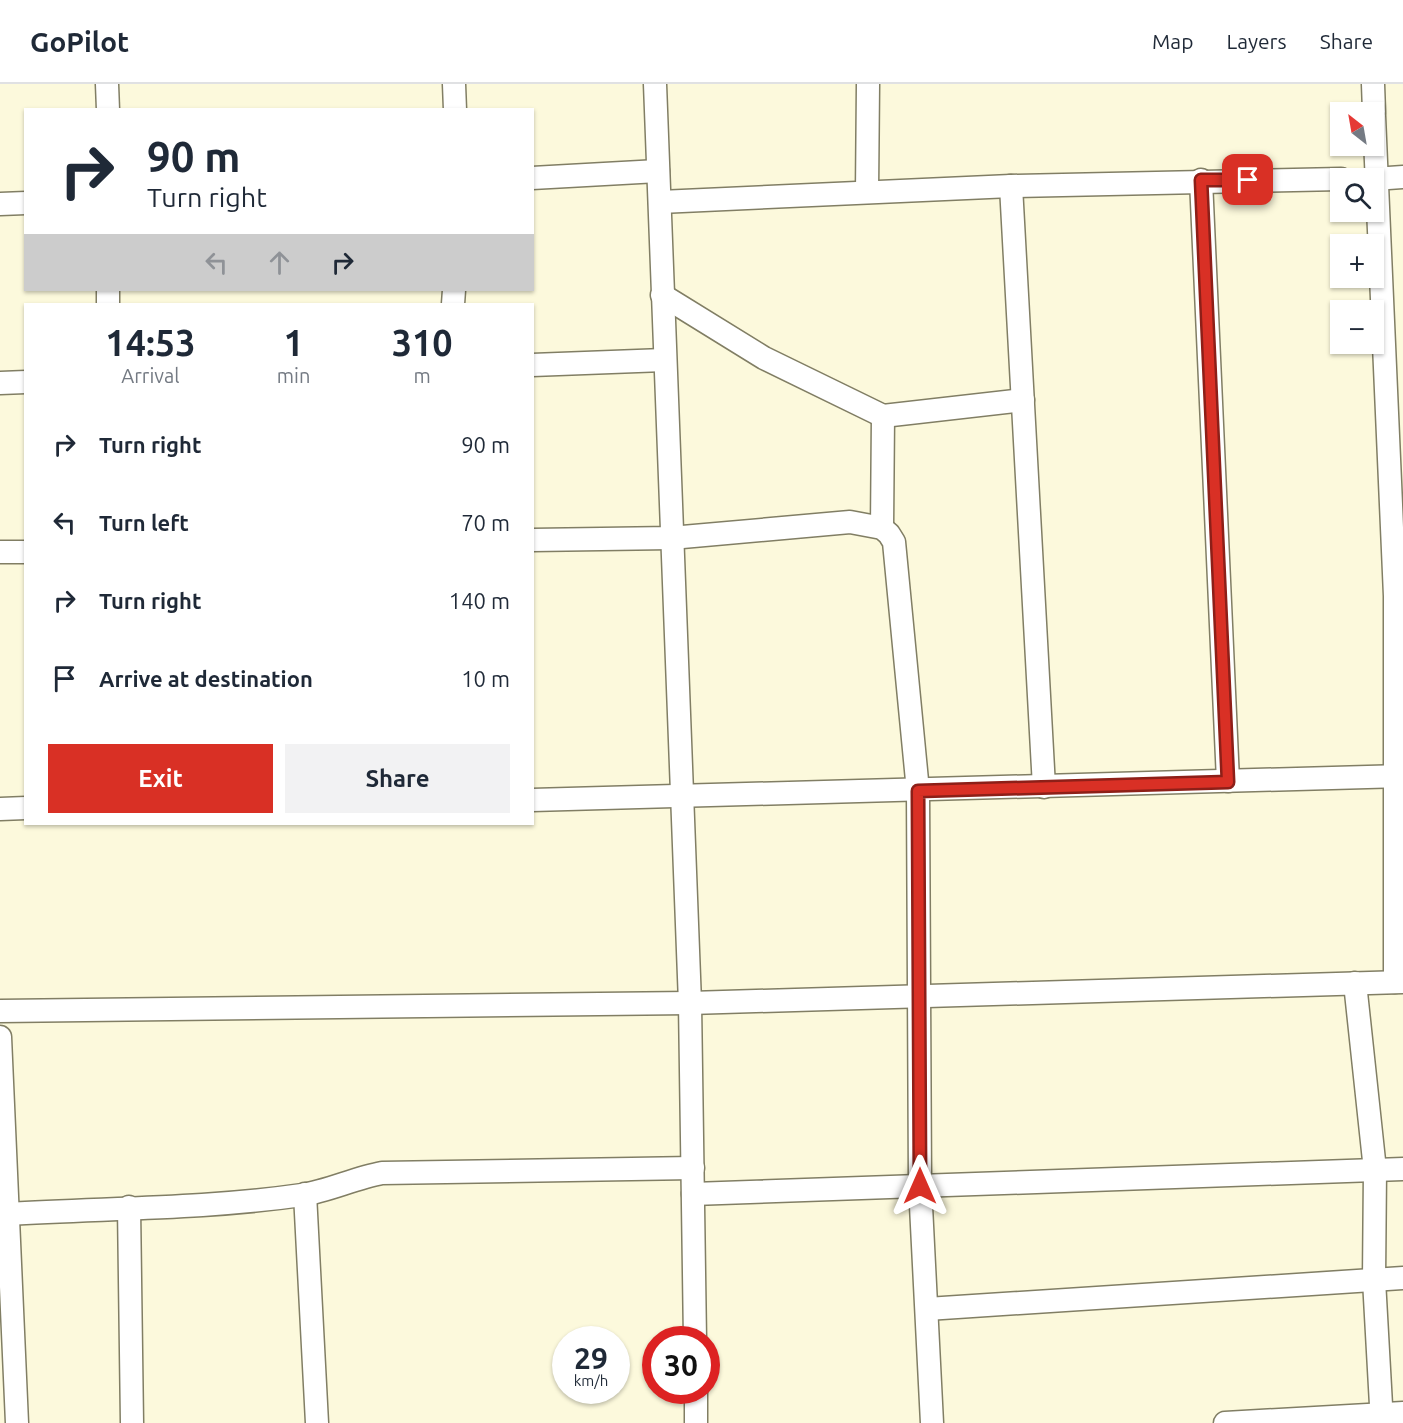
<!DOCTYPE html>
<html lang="en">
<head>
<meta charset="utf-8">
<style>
	:root { --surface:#fff; --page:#f2f2f3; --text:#1f2937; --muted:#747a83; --line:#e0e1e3; --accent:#d93025 }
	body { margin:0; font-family:Ubuntu,sans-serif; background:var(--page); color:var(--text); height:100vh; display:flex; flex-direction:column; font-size:22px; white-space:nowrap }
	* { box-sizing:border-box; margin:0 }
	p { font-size:20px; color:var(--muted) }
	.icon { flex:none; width:33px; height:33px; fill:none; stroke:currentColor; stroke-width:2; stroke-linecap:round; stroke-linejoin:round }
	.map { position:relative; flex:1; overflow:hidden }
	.sheet { position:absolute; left:24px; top:219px; width:510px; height:522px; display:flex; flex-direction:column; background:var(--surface); border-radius:0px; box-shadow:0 2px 4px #0004 }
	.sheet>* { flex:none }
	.banner { position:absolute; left:24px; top:24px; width:510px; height:183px; border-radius:0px; box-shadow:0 2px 4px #0004; background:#fff; color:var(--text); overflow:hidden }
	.needle { width:39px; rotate:329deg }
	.controls { position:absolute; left:1330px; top:18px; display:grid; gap:12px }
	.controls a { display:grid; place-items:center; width:54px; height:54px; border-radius:0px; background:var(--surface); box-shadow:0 2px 4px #0004; font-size:30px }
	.speed { position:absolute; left:552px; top:1242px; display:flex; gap:12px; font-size:30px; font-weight:700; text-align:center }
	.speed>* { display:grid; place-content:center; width:78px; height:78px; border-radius:50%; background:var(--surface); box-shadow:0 2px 4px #0004; line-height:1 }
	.speed small { font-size:15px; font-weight:400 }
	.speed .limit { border:9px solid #d22; background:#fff; color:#111 }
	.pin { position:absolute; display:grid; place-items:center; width:51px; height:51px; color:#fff; margin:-26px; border-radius:12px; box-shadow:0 3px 9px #0006 }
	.me { position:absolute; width:66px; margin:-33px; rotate:0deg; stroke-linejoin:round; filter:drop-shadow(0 0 4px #0008) }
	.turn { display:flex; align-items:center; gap:21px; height:126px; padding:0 24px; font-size:27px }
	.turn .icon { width:78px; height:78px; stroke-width:2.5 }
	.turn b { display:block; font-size:42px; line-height:51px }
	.lanes { display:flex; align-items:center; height:57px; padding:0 24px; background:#0003; justify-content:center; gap:30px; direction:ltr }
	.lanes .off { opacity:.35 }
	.eta { display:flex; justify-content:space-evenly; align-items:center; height:102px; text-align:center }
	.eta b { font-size:36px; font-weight:700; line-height:42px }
	.action { display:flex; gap:12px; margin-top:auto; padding:12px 24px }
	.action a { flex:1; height:69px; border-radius:0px; background:var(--accent); color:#fff; font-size:24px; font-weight:700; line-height:69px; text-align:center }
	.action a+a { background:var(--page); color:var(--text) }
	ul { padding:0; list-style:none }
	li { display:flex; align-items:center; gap:18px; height:78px; padding:0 24px }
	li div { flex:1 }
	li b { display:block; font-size:22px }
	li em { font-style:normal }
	header { display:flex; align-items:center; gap:36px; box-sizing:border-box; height:84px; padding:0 30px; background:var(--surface); border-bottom:2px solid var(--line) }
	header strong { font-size:28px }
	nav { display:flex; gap:33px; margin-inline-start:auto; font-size:21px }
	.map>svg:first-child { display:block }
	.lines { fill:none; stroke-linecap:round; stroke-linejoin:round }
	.street-casing { stroke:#817e64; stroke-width:25 }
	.street { stroke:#fff; stroke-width:22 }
	.route-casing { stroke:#8d1f18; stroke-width:15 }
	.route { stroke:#d93025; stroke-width:10 }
</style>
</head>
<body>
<header>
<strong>GoPilot</strong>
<nav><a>Map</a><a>Layers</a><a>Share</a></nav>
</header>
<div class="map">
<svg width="1403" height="1339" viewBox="0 0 1403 1339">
	<rect width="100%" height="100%" fill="#fcf9dc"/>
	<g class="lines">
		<defs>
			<g id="street">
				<path d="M107 0 108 26"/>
				<path d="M454 0 455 26"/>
				<path d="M655 0 690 919 695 1256"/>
				<path d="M1373 0 1374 28"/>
				<path d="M1374 32 1395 512V898"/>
				<path d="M532 94 658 87"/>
				<path d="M1374 95 1403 93"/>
				<path d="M1201 96 1228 697"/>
				<path d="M1011 102 1044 703"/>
				<path d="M867 108 868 0"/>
				<path d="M660 118 1011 102 1341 95"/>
				<path d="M0 120 26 119"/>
				<path d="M662 211 764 274 883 332 1023 316"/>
				<path d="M108 220V206"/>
				<path d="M453 220 454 206"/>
				<path d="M532 281 664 276"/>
				<path d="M0 299 26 298"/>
				<path d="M882 444 883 332"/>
				<path d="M532 456 671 454 850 438 882 444 889 450 894 458 918 707 920 1102 932 1339"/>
				<path d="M0 468H26"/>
				<path d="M532 716 1403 692"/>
				<path d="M0 725 26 724"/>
				<path d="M1355 899 1375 1086 1374 1196 1382 1339"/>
				<path d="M0 927 690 919 1403 898"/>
				<path d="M0 953 17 1339"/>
				<path d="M305 1110 317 1339"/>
				<path d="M693 1110 1403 1085"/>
				<path d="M129 1123 132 1339"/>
				<path d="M8 1130C105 1124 205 1125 302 1111 328 1107 355 1094 382 1089L693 1084"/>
				<path d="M927 1225 1403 1194"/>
				<path d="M696 1306V1339"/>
				<path d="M1225 1339 1403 1329"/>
			</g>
		</defs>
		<use href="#street" class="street-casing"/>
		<use href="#street" class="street"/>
	</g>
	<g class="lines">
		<defs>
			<path id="route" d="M920 1102 918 707 1228 698 1201 96H1248"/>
		</defs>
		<use href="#route" class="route-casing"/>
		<use href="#route" class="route"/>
	</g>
</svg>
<div class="controls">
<a><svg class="needle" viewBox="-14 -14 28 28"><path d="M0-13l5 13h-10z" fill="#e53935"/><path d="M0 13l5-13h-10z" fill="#747a83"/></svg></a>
<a><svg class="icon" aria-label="search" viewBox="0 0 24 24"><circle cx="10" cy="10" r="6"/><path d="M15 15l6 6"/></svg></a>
<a>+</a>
<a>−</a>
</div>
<div class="speed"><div>29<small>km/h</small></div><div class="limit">30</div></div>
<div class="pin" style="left:1248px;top:96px;background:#d93025"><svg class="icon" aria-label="arrive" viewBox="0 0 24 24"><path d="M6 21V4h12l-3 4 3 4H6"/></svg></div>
<svg class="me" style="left:920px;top:1102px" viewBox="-20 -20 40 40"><path d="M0-17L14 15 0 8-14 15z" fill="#d93025" stroke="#fff" stroke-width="4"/></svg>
<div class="banner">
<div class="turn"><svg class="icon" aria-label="right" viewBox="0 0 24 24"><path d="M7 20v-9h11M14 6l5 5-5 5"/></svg><div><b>90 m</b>Turn right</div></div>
<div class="lanes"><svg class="icon off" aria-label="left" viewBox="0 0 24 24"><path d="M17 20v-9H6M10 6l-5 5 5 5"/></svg><svg class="icon off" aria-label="ahead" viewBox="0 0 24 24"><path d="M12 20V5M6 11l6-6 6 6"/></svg><svg class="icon" aria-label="right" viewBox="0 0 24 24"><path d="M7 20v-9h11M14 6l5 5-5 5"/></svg></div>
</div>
<section class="sheet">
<div class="eta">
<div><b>14:53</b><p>Arrival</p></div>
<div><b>1</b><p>min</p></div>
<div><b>310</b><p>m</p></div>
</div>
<ul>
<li><svg class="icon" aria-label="right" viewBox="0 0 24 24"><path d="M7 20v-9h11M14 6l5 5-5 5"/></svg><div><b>Turn right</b></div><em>90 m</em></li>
<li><svg class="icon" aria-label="left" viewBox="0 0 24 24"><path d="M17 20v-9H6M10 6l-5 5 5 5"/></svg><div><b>Turn left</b></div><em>70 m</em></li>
<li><svg class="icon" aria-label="right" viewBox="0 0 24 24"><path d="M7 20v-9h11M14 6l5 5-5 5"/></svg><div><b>Turn right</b></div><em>140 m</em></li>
<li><svg class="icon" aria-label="arrive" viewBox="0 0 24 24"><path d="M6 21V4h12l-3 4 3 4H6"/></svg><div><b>Arrive at destination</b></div><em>10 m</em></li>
</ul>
<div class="action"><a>Exit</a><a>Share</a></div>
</section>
</div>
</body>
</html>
